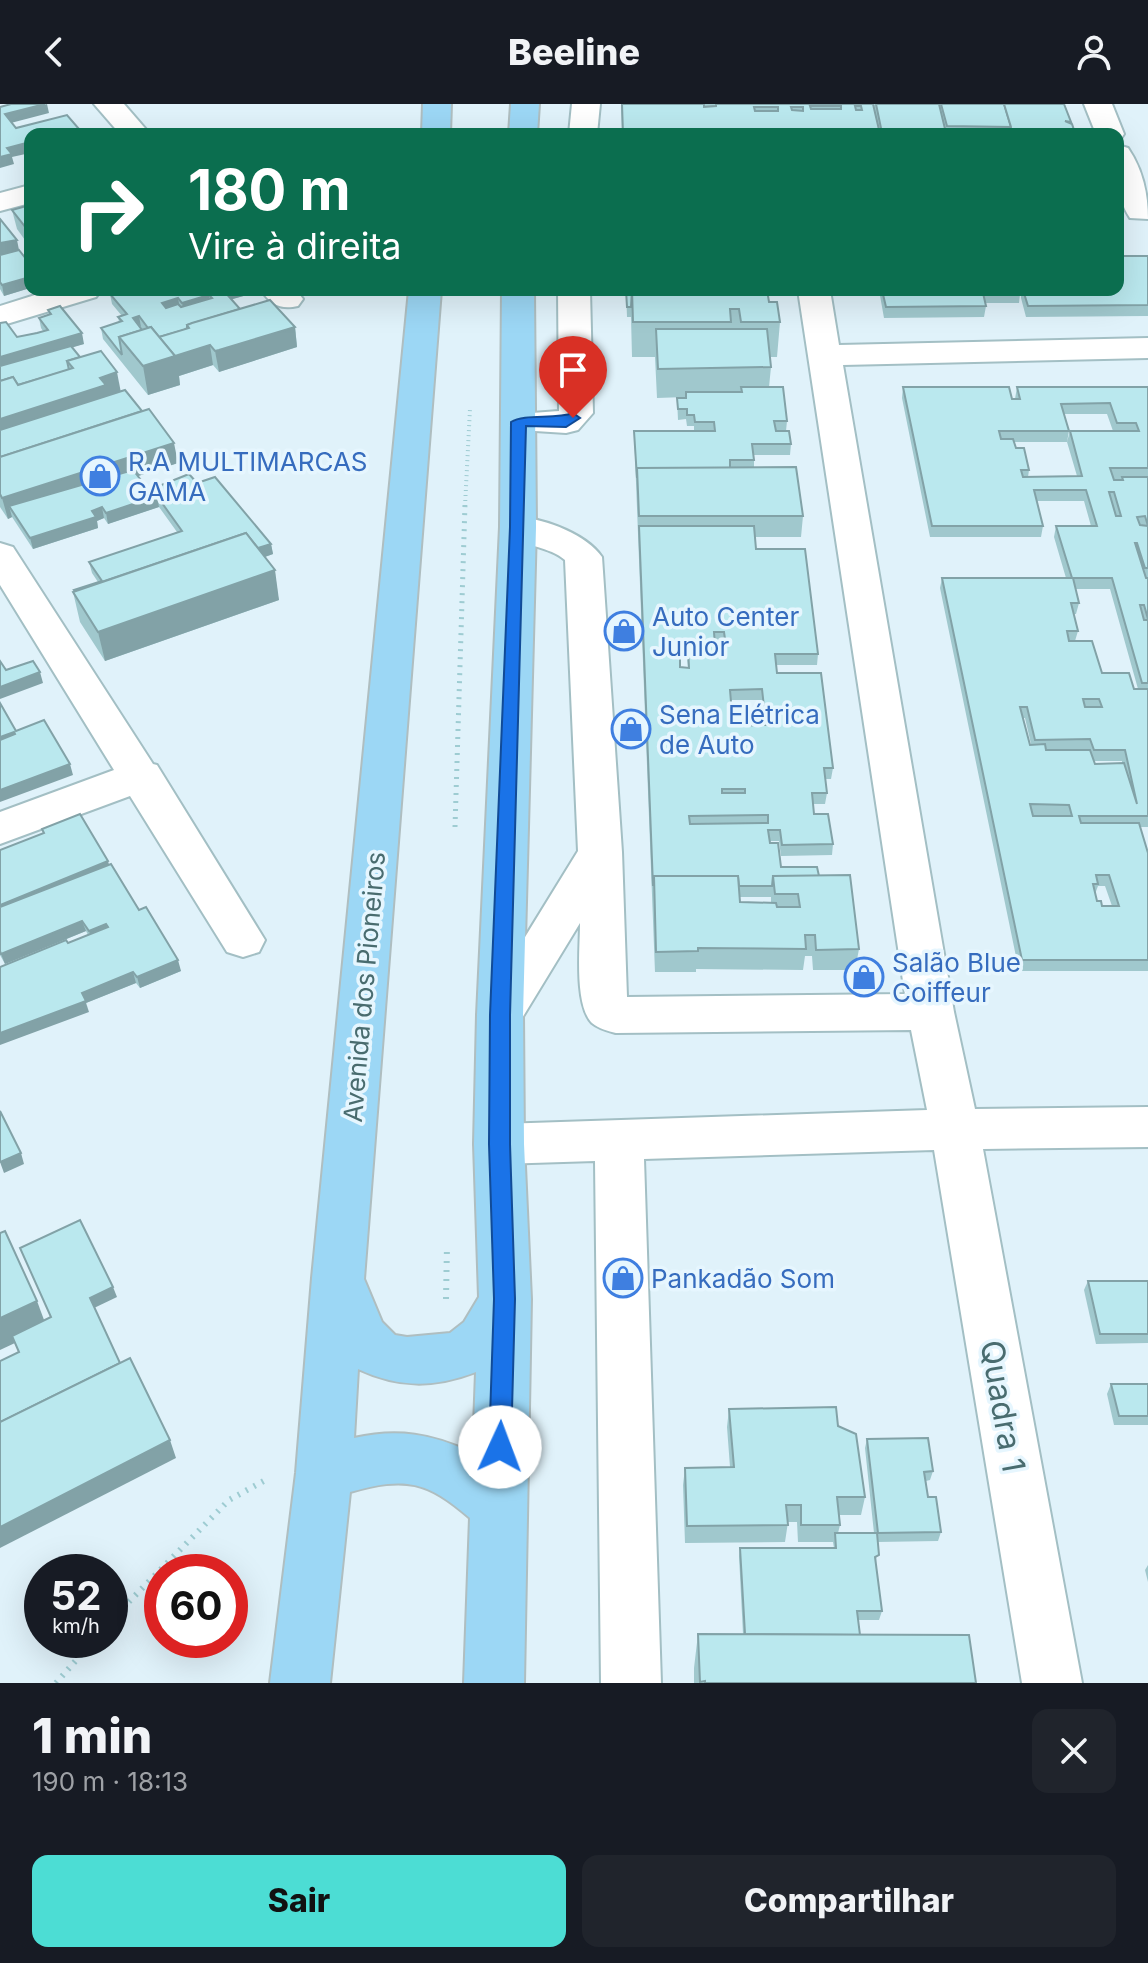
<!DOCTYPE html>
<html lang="pt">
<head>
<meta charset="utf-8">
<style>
	:root { --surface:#171b24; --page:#20242c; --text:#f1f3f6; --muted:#9ea1a6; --accent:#4cddd4 }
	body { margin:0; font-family:Inter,sans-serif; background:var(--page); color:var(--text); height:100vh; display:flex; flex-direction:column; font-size:30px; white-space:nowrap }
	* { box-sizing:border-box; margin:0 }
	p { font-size:26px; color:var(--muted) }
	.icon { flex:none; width:44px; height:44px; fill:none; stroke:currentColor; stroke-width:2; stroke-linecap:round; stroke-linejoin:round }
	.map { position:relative; height:1579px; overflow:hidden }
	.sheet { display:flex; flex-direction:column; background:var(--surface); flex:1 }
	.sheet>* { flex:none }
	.guide { position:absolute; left:24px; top:24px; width:1100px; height:168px; border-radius:16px; box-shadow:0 8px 32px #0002; background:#0b6e4f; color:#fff; overflow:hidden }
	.speed { position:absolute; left:24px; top:1450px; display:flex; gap:16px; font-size:40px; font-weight:700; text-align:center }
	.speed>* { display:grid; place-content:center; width:104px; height:104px; border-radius:50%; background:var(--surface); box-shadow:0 8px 32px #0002; line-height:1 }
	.speed small { font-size:20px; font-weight:400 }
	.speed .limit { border:12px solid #d22; background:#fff; color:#111 }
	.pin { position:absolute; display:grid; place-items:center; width:68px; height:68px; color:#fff; margin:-82px -34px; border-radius:50% 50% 50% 0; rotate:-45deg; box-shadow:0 0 8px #0007 }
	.pin .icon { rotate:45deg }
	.me { position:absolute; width:88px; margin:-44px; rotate:2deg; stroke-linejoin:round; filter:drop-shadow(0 0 6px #0008) }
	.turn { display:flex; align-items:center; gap:28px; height:168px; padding:0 32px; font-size:36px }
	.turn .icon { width:104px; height:104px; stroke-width:2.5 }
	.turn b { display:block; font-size:56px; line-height:68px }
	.round { display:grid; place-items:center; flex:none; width:84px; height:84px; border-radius:16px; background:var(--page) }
	.summary { display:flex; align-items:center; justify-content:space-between; height:136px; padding:0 32px }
	h1 { font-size:48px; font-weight:800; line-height:60px }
	.primary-button { display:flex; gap:16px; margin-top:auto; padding:16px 32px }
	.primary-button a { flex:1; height:92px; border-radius:16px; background:var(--accent); color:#111; font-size:32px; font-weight:800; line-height:92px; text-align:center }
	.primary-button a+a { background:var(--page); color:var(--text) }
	header { display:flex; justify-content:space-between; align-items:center; height:104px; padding:0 32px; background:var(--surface); font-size:36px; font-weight:800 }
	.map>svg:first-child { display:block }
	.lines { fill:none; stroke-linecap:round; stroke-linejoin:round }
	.minor-casing { stroke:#a3bfc4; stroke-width:4 }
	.major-casing { stroke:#afbec0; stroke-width:4 }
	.path-far2 { stroke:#9eccd2; stroke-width:4; stroke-dasharray:1 4; stroke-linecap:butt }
	.path-far1 { stroke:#9eccd2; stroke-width:5; stroke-dasharray:2 6; stroke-linecap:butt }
	.path { stroke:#9eccd2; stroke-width:6; stroke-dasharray:2 7; stroke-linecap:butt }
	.minor { fill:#fff; fill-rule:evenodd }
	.major { fill:#9cd7f5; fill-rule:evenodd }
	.wall { fill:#a0c8cd; fill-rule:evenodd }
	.shaded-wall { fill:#82a2a7 }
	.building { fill:#bae8ee; stroke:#82a2a7; stroke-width:2; fill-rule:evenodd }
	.route { fill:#1a73e8; stroke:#114b97; stroke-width:2 }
	.labels { text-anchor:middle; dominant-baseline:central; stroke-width:7; stroke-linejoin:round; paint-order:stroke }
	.shop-label { font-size:26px; fill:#366cbe; stroke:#e6f6fe; text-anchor:start }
	.street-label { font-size:26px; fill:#496c6f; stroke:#e6f6fe }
	.near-street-label { font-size:32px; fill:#496c6f; stroke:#e6f6fe }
</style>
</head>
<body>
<header><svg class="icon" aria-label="back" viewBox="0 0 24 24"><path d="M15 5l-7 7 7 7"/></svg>Beeline<svg class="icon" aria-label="person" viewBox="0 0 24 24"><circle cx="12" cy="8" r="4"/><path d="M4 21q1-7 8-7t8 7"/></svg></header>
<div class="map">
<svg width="1148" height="1579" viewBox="0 0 1148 1579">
	<rect width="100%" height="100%" fill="#e0f2fa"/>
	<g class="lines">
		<defs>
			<g id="minor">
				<path d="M94 0H124L150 30H120Z"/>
				<path d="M572 0H600L597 30H569Z"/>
				<path d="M1084 0H1112L1124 30 1120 36 1118 30H1096Z"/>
				<path d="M1118 41 1128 44C1143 66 1148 90 1148 115L1130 114C1115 92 1118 67 1118 41Z"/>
				<path d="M30 81V99L0 107V89Z"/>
				<path d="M51 186H101L96 193 0 222V202Z"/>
				<path d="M261 186H296L303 195 298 202C281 206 271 201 261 186Z"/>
				<path d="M558 186H590L593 309 578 326 566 329 506 325 501 318 506 311 559 307Z"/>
				<path d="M798 186H830L839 241 1148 234V254L843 261 954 908 975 1005 1148 1003V1043L983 1045 1082 1579H1022L934 1046 644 1055 661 1579H601L595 1057 499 1060 482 1054 474 1040 482 1026 499 1020 927 1006 911 926 616 929C608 927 599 925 592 919 574 901 580 844 580 819L516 924 500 929 484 924 477 911 578 747 565 456C547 440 513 443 500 423L505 415C533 408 586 429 602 453L622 748 627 893 905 890Z"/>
				<path d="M0 439 13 443 153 660 157 661 265 836 259 848 243 853 227 848 130 692 0 740V708L114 666 0 481Z"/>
			</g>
			<g id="major">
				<path d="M423 0H451L450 30H422Z"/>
				<path d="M511 0H539L537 30H509Z"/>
				<path d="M409 186H441L364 1175 382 1218 395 1231 407 1233 450 1229 464 1218 479 1193 474 1040 477 911 500 423 502 186H534L536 423 523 911 524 1040 531 1195 524 1579H464L470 1414C427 1377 406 1372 350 1388L330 1579H270L296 1369 312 1174ZM358 1265C399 1284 434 1284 476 1268L473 1349C432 1330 398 1324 354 1334Z"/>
			</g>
		</defs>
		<use href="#minor" class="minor-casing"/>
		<use href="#major" class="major-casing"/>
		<path class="path-far2" d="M465 402 470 305"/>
		<path class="path-far1" d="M455 723 465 400"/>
		<g class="path">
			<path d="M446 1195 447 1141"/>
			<path d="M110 1517 229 1396 269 1374"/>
			<path d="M56 1579 94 1536"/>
		</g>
		<use href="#minor" class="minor"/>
		<use href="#major" class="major"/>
	</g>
	<g class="wall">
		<path d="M621 0H1064L1070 20 1075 29 1074 30H622Z"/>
		<path d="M30 101V143L17 125 12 106Z"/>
		<path d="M0 115 19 146 30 160V184L4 192 0 185Z"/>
		<path d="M1148 152V212L1026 213 1021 194V190H1020L1019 199H985L986 202 984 213 884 214 879 186H1118Z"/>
		<path d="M122 186H246L247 191 232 195 240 205 295 223 297 243 222 267 219 268 213 261 179 272 180 281 148 291 103 235 101 224 119 218 118 213 122 212 112 200 110 190Z"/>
		<path d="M626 186H769V192H768L769 198 780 218 777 253H770L771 263 769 283 787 317 786 327 791 340 790 351H754V364L803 412 801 433H755L756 445 818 550 817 561H776L777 569 833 664 831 675H825L827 689 825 700H813L814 710 833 740 832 751 781 752 779 737H770L781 763 819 772 859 845 855 866H813L812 852H805L803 866 696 865V868H655L634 327H694V322H687L686 315 678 316 677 294 685 293 657 294 655 253H632L631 213H627ZM715 539H724V542H715ZM680 554H687L688 564 680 563ZM731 596H761L764 621 733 622ZM739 793H771V799L740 798Z"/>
		<path d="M48 206 84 240 72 243 80 253 121 287 178 359 138 372 149 386 197 379 271 440 273 450 265 453 279 496 105 557 80 518 73 488 98 478 92 469 89 458 177 428 159 403 108 420 104 414 97 417 98 424 33 445 12 413 8 415 0 403V219L17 233 43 227 41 224 39 214 49 211Z"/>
		<path d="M903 283 1015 295 1017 283H1148V723H1140L1148 749V867H1019L940 484 942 474H1066L1054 433 1056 422H1091L1084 397H1037L1043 422 1041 433H930L902 294ZM1064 310H1107L1113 327H1070L1067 338 1077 372 1028 373 1029 366 1016 344 1014 338H1067L1069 327ZM1075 485H1110L1138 585H1134L1102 569 1075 537 1078 527 1073 510H1076L1079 499ZM1023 614H1025L1031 640 1030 641ZM1094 657H1122V659L1095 660ZM1098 782H1105L1112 802H1102L1097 797 1095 790Z"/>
		<path d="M0 746 109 760 181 867 140 884 136 879 86 899 89 908 68 839 88 831 86 827 5 860 0 851Z"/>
		<path d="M1088 1177H1148V1239L1096 1240 1084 1186Z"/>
		<path d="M1111 1280H1148V1321H1114L1107 1290Z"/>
		<path d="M729 1305 838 1322 865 1393 861 1411H839L840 1421 838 1429H874L865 1344 867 1335 933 1367 930 1376 926 1377 928 1393 941 1428 938 1437 877 1438 876 1460 882 1507 879 1516H858L860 1531 976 1579H694V1564L698 1530H743L739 1452 740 1444H834L833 1438H798L797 1418H788L785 1438 685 1439 683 1381 685 1364 730 1363 727 1323Z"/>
		<path d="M1148 1461V1478L1145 1466Z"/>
	</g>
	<g class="shaded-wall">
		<path d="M47 0 49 9 7 20 5 10Z"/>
		<path d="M79 25 80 30H61Z"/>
		<path d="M30 38V49L12 53 14 60 0 64V53L7 44Z"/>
		<path d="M17 136 21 156 0 160V139Z"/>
		<path d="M30 173V184L4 192 2 181Z"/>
		<path d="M246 186 247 191 226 197 224 187Z"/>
		<path d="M209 191 210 202 184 210 182 199Z"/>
		<path d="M178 194 180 205 164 209 162 199Z"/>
		<path d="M139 212 141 223 133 214Z"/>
		<path d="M295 223 297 243 219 268 215 247Z"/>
		<path d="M82 229 84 240 0 265V253Z"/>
		<path d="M210 241 213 261 179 272 180 281 148 291 143 262Z"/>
		<path d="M117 268 121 289 0 338V315L100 274Z"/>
		<path d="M174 339 178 359 16 412 9 402 12 413 8 415 2 394Z"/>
		<path d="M157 392 159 403 108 420 106 409Z"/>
		<path d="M102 403 104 414 97 417 98 424 33 445 30 434Z"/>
		<path d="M271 440 273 450 222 468 220 458Z"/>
		<path d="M275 466 279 496 105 557 98 528Z"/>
		<path d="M40 568 43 579 0 595V583Z"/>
		<path d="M14 628 17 639 0 645V633Z"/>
		<path d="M70 660 73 671 0 698V686Z"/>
		<path d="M108 757 111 768 0 813V801Z"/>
		<path d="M82 817 86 827 5 860 1 850Z"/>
		<path d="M106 820 109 831 92 838 89 827Z"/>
		<path d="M178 856 181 867 140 884 137 873Z"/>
		<path d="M133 868 136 879 86 899 89 908 0 941V929L82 889Z"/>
		<path d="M21 1049 24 1060 4 1069 0 1058Z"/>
		<path d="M113 1183 117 1193 94 1204 90 1194Z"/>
		<path d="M37 1197 47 1224 0 1246V1214Z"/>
		<path d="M170 1336 176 1354 0 1444V1423Z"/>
	</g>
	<g class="building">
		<path d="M11 0H45L5 10 16 24 67 11 79 25 61 30H30V38L7 44 12 50 0 53V3Z"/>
		<path d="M622 0H704V3L716 2V0H873L880 30H623ZM810 2H841V5H811ZM855 2H861L862 6H856ZM754 3H778V7H755ZM791 3H803V7L792 6Z"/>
		<path d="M876 0H939L946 29H882Z"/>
		<path d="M941 0H1004L1011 23 947 22Z"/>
		<path d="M1004 0H1064L1071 18 1065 17 1072 20 1075 29H1010L1011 23Z"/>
		<path d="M30 101V129L12 106Z"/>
		<path d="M0 115 17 136 0 139Z"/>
		<path d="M19 146 30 160V173L2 181 0 178V151Z"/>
		<path d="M1118 152H1148V201L1028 202 1023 186H1036L1037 187 1118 186Z"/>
		<path d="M122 186H226L224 187 240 205 187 221V224L184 226 159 233 151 223 148 224 139 212 133 214 142 226 119 233 122 251 101 224 122 217 118 213 127 210 110 190ZM209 191 212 194 181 203 178 200 166 204 162 199 178 194 182 199Z"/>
		<path d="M626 186H632L631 203H627Z"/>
		<path d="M632 186H767L769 198H777L780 218H741L739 205H730L731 218H633Z"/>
		<path d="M882 186H955L956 188 955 186H1020L1021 188 983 189 986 202 886 203Z"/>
		<path d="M270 196 295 223 219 246 215 247 210 241 175 252 159 233 189 224 187 221 192 219Z"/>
		<path d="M60 202 82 229 0 253V219L6 218 17 233 37 229 48 226 39 214 51 210 48 206Z"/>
		<path d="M151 223 175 252 143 262 119 233Z"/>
		<path d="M656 225H767L771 263 658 265Z"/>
		<path d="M71 242 80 253 67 257 69 266 18 281 13 273 0 277V262Z"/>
		<path d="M101 247 117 268 100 274 106 281 0 315V277L13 273 18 281 73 264 67 257Z"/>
		<path d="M741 283H783L787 317H774L776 327H789L791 340H752L754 356H730V364H637V374L634 327H715L714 318H695L694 311H687V305H678L677 294H686V288H742Z"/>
		<path d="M903 283H1009L1012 295H1020L1017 283H1148V364H1110L1114 376H1123L1122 373H1148V464H1145L1137 439H1135L1146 474H1148V515L1144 501H1140L1144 516H1148V579H1142L1112 474H1073L1079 499H1071L1078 527H1067L1069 537H1092L1102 569H1129L1134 585H1148V712H1079L1081 719H1139L1148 749V856H1022L942 474H1072L1056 422H1097L1086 386H1034L1043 422H932ZM1110 299 1117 319H1136L1139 327H1070L1082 372 1023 373 1021 366H1029L1024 344H1016L1013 335H1001L999 327H1069L1061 300ZM1109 388H1114L1121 412H1116ZM1145 412 1148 422 1140 421 1137 413ZM1083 595H1099L1102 603H1085ZM1020 603H1027L1035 636 1090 635 1094 646H1125L1137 700 1124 659 1095 660 1090 646H1046L1045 640 1030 641ZM1030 700 1069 701 1072 712H1033ZM1096 771H1109L1119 802H1102L1101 797H1097L1093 780H1098Z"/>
		<path d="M125 286 142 307 0 353V326Z"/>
		<path d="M149 305 174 339 2 394 0 390V353Z"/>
		<path d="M796 363 803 412H639L637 364Z"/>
		<path d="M133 366 149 386 189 370 197 379 215 373 271 440 258 444 246 429 75 487 74 486 102 477 89 458 182 427 157 392 106 409 102 403 92 407 96 413 30 434 9 402Z"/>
		<path d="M639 422H754L756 445H805L818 550H775L777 569H821L833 664H824L827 689H812L814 710H828L833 740 782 741 780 726H768L770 739H778L781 763H817L819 772H773L772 782H739L738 772H654L653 782ZM714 528H724L726 542H715ZM680 543H688L689 564 680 563ZM762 585 766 621 733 622 730 586ZM722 685H745V689H722ZM768 711V719L690 720 689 712Z"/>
		<path d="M246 429 275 466 98 528 73 488Z"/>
		<path d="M0 557 6 566 33 557 40 568 0 583Z"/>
		<path d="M0 599 16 627 44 616 70 660 0 686V636L15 630 14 628 0 633Z"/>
		<path d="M80 710 108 757 0 801V746L44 729 42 725Z"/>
		<path d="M111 760 139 806 146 803 178 856 137 873 133 868 82 889 86 897 0 929V863L66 836 68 839 108 823 106 820 89 827 82 817 1 850 0 847V803Z"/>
		<path d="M850 771 859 845 816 846 815 831H805L806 845 698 844V847L656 848 654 772H738L740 798 776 799 777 803H800L798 790H775L773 772Z"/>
		<path d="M0 1007 21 1049 0 1058Z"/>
		<path d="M80 1116 113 1183 90 1194 120 1259 0 1318V1257L19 1248 12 1232 51 1213 20 1144Z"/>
		<path d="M5 1127 37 1197 0 1214V1129Z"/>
		<path d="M1088 1177H1148V1230H1100Z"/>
		<path d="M130 1254 170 1336 0 1423V1318Z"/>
		<path d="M1111 1280H1148V1312H1119Z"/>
		<path d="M836 1303 838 1322 856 1330 865 1393H837L840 1421H801V1401H786L788 1421 687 1422 685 1364 734 1363 729 1305Z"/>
		<path d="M928 1334 933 1367 924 1368 928 1393H936L941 1428 878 1429 867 1335Z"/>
		<path d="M835 1429H877L879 1451 875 1453 882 1507H857L860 1531 745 1530 740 1444H836Z"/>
		<path d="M698 1530 969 1531 976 1579H705V1577L700 1578Z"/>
	</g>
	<path class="route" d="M573 309 580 314 566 323 526 322 510 911V1040L515 1195 511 1343 508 1350 500 1353 492 1350 489 1343 494 1195 489 1040 490 911 510 423 511 318C525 309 555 316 573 309Z"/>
	<defs>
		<symbol id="shop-ring" viewBox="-11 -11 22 22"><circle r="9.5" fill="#e6f6fe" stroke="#3f7fe0" stroke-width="1.5"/><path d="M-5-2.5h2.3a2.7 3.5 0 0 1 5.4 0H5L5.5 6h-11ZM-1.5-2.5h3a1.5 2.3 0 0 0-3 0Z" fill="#3f7fe0"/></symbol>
	</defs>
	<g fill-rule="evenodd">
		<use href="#shop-ring" x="78" y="350" width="44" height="44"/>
		<use href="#shop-ring" x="602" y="505" width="44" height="44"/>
		<use href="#shop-ring" x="609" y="603" width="44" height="44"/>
		<use href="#shop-ring" x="842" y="851" width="44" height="44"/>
		<use href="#shop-ring" x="601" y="1152" width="44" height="44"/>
	</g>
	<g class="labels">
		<g class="shop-label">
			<text x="128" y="357">R.A MULTIMARCAS<tspan x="128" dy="30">GAMA</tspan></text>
			<text x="652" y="512">Auto Center<tspan x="652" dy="30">Junior</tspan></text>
			<text x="659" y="610">Sena Elétrica<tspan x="659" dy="30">de Auto</tspan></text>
			<text x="892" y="858">Salão Blue<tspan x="892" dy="30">Coiffeur</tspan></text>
			<text x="651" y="1174">Pankadão Som</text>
		</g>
		<g class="street-label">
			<text transform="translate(364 883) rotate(-85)">Avenida dos Pioneiros</text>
		</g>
		<g class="near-street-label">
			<text transform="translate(1003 1302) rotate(80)">Quadra 1</text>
		</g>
	</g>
</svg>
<div class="speed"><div>52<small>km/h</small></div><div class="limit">60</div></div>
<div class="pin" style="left:573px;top:314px;background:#d93025"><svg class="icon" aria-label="arrive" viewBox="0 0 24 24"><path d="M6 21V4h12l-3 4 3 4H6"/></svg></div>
<svg class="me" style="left:500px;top:1343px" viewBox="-20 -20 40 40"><circle r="19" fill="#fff"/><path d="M0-13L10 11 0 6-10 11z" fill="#1a73e8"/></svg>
<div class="guide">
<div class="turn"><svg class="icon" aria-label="right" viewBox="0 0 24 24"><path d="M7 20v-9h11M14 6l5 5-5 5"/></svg><div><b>180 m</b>Vire à direita</div></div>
</div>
</div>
<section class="sheet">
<div class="summary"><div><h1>1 min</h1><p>190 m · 18:13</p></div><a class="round"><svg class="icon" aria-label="close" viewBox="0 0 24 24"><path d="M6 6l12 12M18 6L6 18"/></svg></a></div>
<div class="primary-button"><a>Sair</a><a>Compartilhar</a></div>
</section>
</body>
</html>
